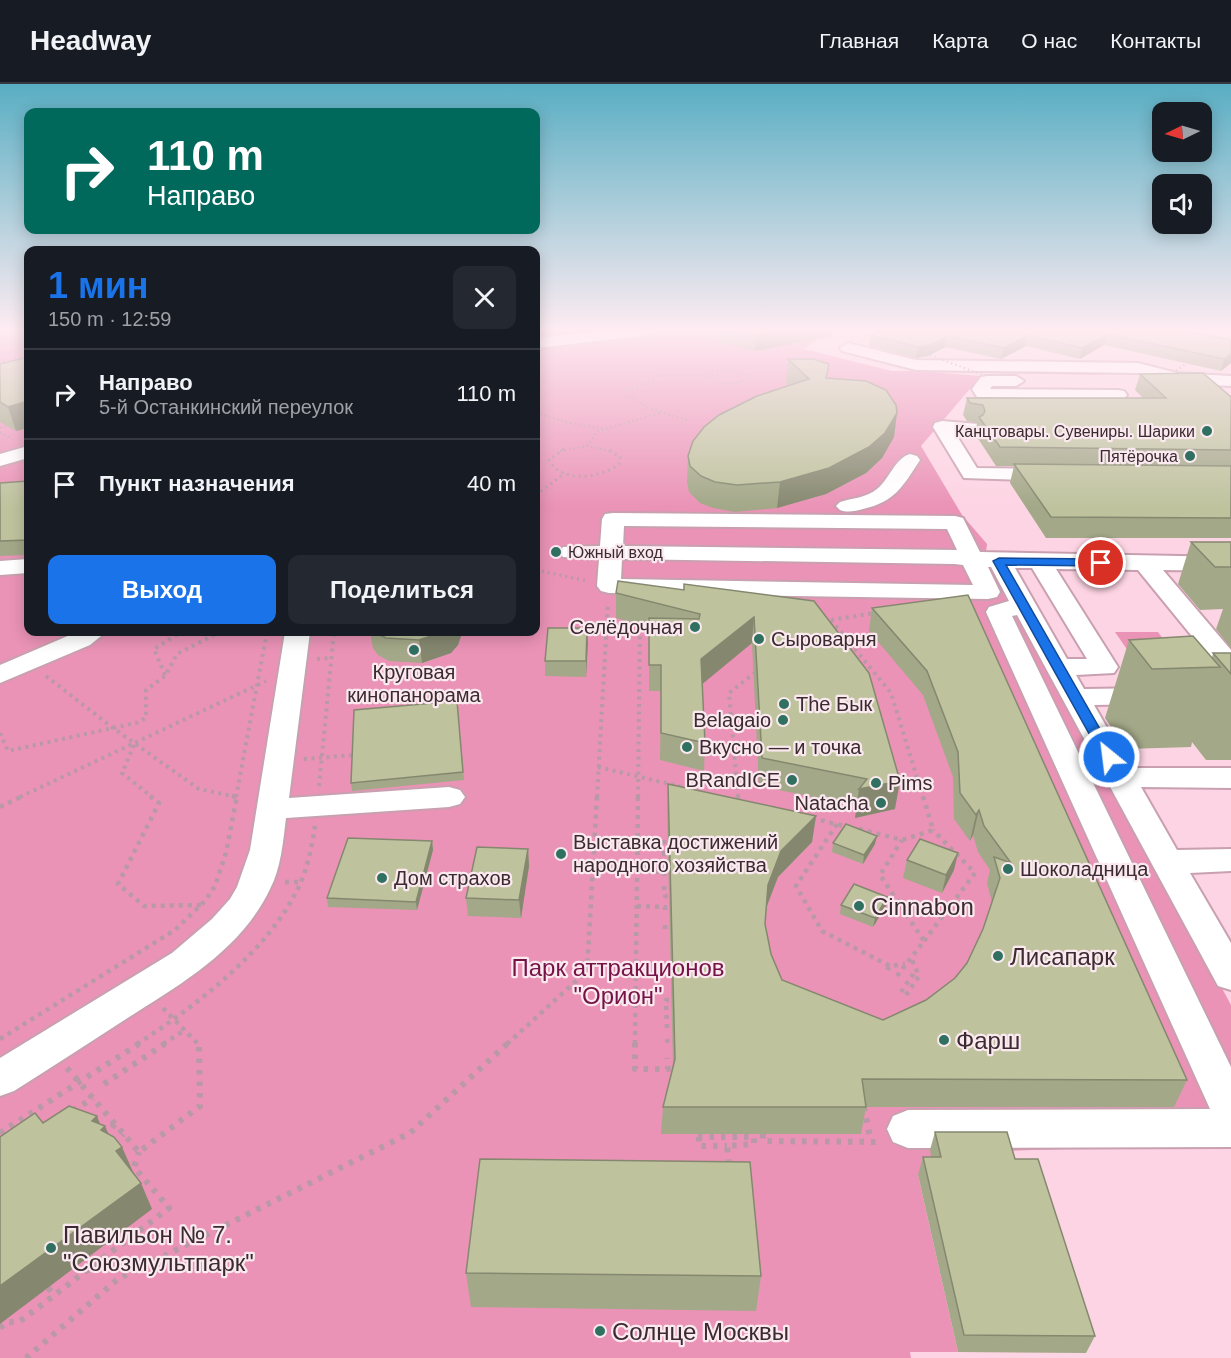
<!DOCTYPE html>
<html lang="ru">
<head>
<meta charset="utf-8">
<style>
	:root { --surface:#171b24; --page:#242831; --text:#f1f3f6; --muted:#9ea1a6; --line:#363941; --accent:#1a73e8 }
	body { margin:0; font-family:Arial,sans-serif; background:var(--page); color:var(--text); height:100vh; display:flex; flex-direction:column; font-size:22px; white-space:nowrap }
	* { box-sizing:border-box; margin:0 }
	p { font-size:20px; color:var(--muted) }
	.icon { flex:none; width:33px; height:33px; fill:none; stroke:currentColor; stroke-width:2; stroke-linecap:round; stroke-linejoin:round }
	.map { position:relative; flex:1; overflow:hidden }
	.drawer { position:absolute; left:24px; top:162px; width:516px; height:390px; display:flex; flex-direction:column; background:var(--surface); border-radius:12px; box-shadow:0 3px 15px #0003 }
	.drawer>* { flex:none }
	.hud { position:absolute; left:24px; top:24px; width:516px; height:126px; border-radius:12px; box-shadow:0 3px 15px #0003; background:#00695c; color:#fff; overflow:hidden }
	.needle { width:39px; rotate:265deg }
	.buttons { position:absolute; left:1152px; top:18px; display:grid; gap:12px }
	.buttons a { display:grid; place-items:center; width:60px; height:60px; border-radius:12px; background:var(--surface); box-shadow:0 3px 15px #0003; font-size:30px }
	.pin { position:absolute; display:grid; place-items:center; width:51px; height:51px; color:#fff; margin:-26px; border:3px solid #fff; border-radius:50%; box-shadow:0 2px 6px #0007 }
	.me { position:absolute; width:66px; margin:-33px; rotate:331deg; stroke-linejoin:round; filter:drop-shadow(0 0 4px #0008) }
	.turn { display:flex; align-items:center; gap:21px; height:126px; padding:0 24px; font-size:27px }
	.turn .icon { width:78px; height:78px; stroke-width:2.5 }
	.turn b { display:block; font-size:42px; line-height:51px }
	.round { display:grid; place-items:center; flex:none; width:63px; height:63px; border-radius:12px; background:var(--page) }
	.head { display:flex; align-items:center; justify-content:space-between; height:102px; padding:0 24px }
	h1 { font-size:36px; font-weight:600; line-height:45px; color:var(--accent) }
	.button { display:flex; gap:12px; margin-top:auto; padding:12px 24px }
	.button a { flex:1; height:69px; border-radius:12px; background:var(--accent); color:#fff; font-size:24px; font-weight:600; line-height:69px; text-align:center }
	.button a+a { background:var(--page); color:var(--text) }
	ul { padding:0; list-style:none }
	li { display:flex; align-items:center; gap:18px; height:90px; padding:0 24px; border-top:2px solid var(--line) }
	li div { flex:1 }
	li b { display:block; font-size:22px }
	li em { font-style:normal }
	header { display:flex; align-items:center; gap:36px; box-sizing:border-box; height:84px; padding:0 30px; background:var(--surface); border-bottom:2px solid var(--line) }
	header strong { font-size:28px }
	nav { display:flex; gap:33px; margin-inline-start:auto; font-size:21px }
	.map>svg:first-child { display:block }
	.green { fill:#ea93b6 }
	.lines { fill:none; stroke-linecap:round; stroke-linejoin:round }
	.minor-casing { stroke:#c8a0af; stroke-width:4 }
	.path-far4 { stroke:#b999a5; stroke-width:2; stroke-dasharray:1.5 3; stroke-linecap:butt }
	.path-far3 { stroke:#b999a5; stroke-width:3; stroke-dasharray:2 4; stroke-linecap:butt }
	.path-far2 { stroke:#b999a5; stroke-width:4; stroke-dasharray:3 4.5; stroke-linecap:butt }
	.path-far1 { stroke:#b999a5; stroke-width:4.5; stroke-dasharray:4 5; stroke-linecap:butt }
	.path { stroke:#b999a5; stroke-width:6; stroke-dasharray:4.5 7; stroke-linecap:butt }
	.minor { fill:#fff; fill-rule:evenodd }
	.path-bridge { stroke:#b999a5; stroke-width:2; stroke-dasharray:1.5 3; stroke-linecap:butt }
	.wall { fill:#a3a888 }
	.shaded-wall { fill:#85886f }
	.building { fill:#bec39e; stroke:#85886f; stroke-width:1.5 }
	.route { fill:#1a73e8; stroke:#114b97; stroke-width:1.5 }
	.poi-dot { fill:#2f7060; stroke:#fae9ef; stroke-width:2 }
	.labels { text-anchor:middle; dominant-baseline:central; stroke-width:4.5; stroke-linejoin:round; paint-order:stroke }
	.far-poi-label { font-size:16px; fill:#3b2b31; stroke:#fae9ef; text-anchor:end }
	.poi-label { font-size:20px; fill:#3b2b31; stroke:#fae9ef; text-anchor:start }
	.near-poi-label { font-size:24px; fill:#3b2b31; stroke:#fae9ef; text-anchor:start }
	.near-park-label { font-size:24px; fill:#751246; stroke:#fae9ef }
</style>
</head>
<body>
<header>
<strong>Headway</strong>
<nav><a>Главная</a><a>Карта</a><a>О нас</a><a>Контакты</a></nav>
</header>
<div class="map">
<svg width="1231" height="1274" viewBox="0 0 1231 1274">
	<rect width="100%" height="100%" fill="#fdd4e3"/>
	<g class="green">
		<path d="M0 246H28V548H536V246H830L804 265 892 287H913L905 284 1120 289 1096 291 931 288 981 292 921 362 962 431 987 460 984 486 999 490 1231 921V1060L931 1069 936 1091H918L958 1268H910L911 1274H0Z"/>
		<path d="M1115 548H1158L1177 574H1133Z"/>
	</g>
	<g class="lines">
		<defs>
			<g id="minor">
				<path d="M610 246H657L649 251 536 264V254Z"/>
				<path d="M848 259 916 276 1138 279 1177 289 1231 292V302L1173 299 1138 289 916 286 842 267 840 264Z"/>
				<path d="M987 292H1016L1024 297 1016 302H992L990 305 1118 306 1124 307 1127 311 1124 315 1118 316 977 313 972 305 981 293Z"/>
				<path d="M942 337 978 340 980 344 978 348 955 349 977 384 1052 385 1059 387 1062 391 1059 395 1052 397 964 394 933 343 935 339Z"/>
				<path d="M28 362V374L0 382V370Z"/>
				<path d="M910 370 917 372 920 376C903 402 895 418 863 425 855 427 848 429 840 426L836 422 840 418C852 414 866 414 877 405 889 396 895 374 910 370Z"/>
				<path d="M613 429 955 432 963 434 980 468 1231 473V487L1163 486 1231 566V591L1222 589 1138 486 1056 485 1118 583 1114 589 1076 591 1084 605 1151 604 1161 606 1165 612 1161 618 1151 620 1094 621 1130 684H1231V704L1141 703 1177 766 1231 765V787L1190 789 1231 859V906L1218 902 1017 531 1012 532 1231 983V1063L908 1064 893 1058 887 1045 893 1032 908 1026 1210 1025 986 528 989 523 1009 517 991 483H988L1000 508 997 513 988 515 609 509 601 507 597 502 599 475 563 473 560 468 563 463 600 462 602 435 605 430ZM624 442 947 445 957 466 623 462ZM622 475 955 480 963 481 973 501 621 495ZM1015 484H1032L1087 575H1067Z"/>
				<path d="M28 475V489L0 491V477Z"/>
				<path d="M77 548H106L90 561 0 599V581Z"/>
				<path d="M285 548H310L289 714 449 703 460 706 465 713 460 720 449 723 286 734C283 758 281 784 270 805 241 866 181 900 126 935 89 959 52 983 14 1007L0 1012V974L172 869 212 835 230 815 237 803 250 766Z"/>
			</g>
		</defs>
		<use href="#minor" class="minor-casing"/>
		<g class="path-far4">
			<path d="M19 248 28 250"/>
			<path d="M0 252 25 246"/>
			<path d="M13 258 8 256 21 253 26 255"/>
			<path d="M2 261 28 255"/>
			<path d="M20 264 13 261 28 260"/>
			<path d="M0 270 28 263"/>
			<path d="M0 274 10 279"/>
			<path d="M725 286 745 289 748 294C734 302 720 302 707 292L712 288Z"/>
			<path d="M536 328 565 338 603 345"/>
			<path d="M687 336 648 324 629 311V306L661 291 708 290"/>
			<path d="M0 344 7 342"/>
			<path d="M0 348 12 355"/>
			<path d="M587 362 598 347 660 329"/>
			<path d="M560 367 587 362 610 367"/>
		</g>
		<g class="path-far3">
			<path d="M564 365 549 376C562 400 601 394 619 380L620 373 607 365"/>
			<path d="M536 411 565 389"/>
			<path d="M536 468 541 467"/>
			<path d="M536 486 587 497"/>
		</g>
		<g class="path-far2">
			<path d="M831 536 891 609 923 713"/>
			<path d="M831 536 874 529"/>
			<path d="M317 575 331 574"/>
			<path d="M165 591 154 565 181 548"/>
			<path d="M46 592 113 644 199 705 237 713"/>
			<path d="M0 649 8 667 140 638 146 633V606L165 592 177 570 220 548"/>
			<path d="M134 661 122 689 152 713"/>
			<path d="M304 675 354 671"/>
			<path d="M598 683 691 705"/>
			<path d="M319 702 334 548"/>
			<path d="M20 713 266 597"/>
			<path d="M236 713 267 548"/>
			<path d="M597 713 608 518"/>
			<path d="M638 713 640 537"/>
			<path d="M738 713 729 609 757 587"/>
		</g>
		<g class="path-far1">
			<path d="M150 712 159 719 118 800 144 822 201 821"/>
			<path d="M232 712 237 713"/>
			<path d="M738 712V716"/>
			<path d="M0 723 23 712"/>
			<path d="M812 734 848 743"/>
			<path d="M837 740 796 802 822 847 890 882"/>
			<path d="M859 745 902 756 933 746 923 712"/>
			<path d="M638 755H664V763"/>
			<path d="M664 767V770H669"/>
			<path d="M637 787 664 788V794"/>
			<path d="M285 798H302"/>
			<path d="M664 802 665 812H669"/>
			<path d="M637 822 665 823V829"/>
			<path d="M665 841V845H670"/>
			<path d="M924 857 975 789 933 746"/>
			<path d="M887 886 890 882 905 880"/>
			<path d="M897 892 924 857 880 791 902 756"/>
			<path d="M901 908 916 886"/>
			<path d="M906 911 919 892 911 874"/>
			<path d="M163 924 198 960"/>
			<path d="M667 944 666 916H672"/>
			<path d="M0 955 175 846 205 817 215 802 226 769 237 712"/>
			<path d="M667 955 668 960"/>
			<path d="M137 960C196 922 271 865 300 800 308 782 312 762 315 742"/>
			<path d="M163 960 185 946"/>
			<path d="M507 960 587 887 597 712"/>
			<path d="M635 960 638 712"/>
		</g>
		<g class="path">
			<path d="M635 959V985H668L667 974"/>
			<path d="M67 984 139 1068 200 1022 199 961 197 959"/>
			<path d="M104 1000 166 959"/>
			<path d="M864 1023 871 1057"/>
			<path d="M73 1027 93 1014"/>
			<path d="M0 1049 140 959"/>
			<path d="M763 1050V1057L882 1058"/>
			<path d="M104 1052 115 1040"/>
			<path d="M698 1053H754V1060L727 1062 729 1079"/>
			<path d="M699 1053V1062H727"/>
			<path d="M114 1060 123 1050"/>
			<path d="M48 1204 54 1211"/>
			<path d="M0 1244 7 1238H19L169 1124 134 1083 139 1068"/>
			<path d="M26 1274 118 1195 410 1049 508 959"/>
		</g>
		<use href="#minor" class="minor"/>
		<g class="path-bridge">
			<path d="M930 271 983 291"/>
			<path d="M1176 287 1187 279"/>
		</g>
	</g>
	<g class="wall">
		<path d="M719 246H832V252L755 267 718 258Z"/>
		<path d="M1180 246 1231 256V279L1221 287 1104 261 1080 275 1026 262 1001 275 945 263 928 272 916 274 869 262 871 251Z"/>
		<path d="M28 273V344L16 347 0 338V280Z"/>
		<path d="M788 275 897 329 894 353 882 374 866 389 826 410 777 424 735 428 713 424 700 419 689 408 687 398 688 372 789 301 786 298Z"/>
		<path d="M1140 290 1231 313V454H1046L1010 399 1014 382H996L975 350 977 339 967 337 963 331 967 314H1143L1135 306Z"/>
		<path d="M28 397V471L0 472V399Z"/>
		<path d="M1191 458H1231V564L1216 545 1223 525 1200 526 1178 500Z"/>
		<path d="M684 500 814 517 895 725 855 734 857 722 759 702 752 559 702 599 705 659 704 687 660 676 661 607H649V543L616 534V509L684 506Z"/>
		<path d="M968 511 1187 996 1174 1023H866L861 1050H661L663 1023 673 982 667 725 668 700 816 732 812 758 778 793 766 824 765 840 771 870 782 896 883 936 926 916 955 894 967 879 983 845 992 818 987 799 990 786 978 768 973 751 970 757 954 735 953 693 923 611 869 547 872 524Z"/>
		<path d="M587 544 586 593 545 592V577Z"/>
		<path d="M370 548H460L461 552 458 561 451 569 422 579 389 577 378 571 373 564Z"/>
		<path d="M1129 556 1212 574 1213 569H1231V676H1206L1192 658 1191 663 1126 665 1105 634Z"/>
		<path d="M457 617 464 696 352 707 351 699Z"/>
		<path d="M432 757 433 766 417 826 328 823 327 814Z"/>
		<path d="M833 759 875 760 863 780 832 768Z"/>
		<path d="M528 765 529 782 521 834 468 832 466 814Z"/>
		<path d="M907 776 954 786 942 809 903 794Z"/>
		<path d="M887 813 886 822 873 843 840 830 841 821Z"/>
		<path d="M935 1048 1015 1075 1095 1252 1086 1269 958 1268 918 1091 923 1073H931L930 1066Z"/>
		<path d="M466 1189 761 1192 756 1227 471 1223Z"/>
	</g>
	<g class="shaded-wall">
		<path d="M781 246H832V252L755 267 756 251Z"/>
		<path d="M1107 250 1104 261 1080 275 1082 264Z"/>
		<path d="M1028 251 1026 262 1001 275 1004 264Z"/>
		<path d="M947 252 945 263 928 272 916 274 918 263Z"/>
		<path d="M1231 270V279L1221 287 1224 275Z"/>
		<path d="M28 317V344L16 347 8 323Z"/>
		<path d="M897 329 894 353 882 374 866 389 826 410 777 424 780 398Z"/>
		<path d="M754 533 752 559 700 602 701 575Z"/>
		<path d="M587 544 588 560 586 593V577Z"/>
		<path d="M443 548H460L461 552 458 561 451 569 422 579 419 556Z"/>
		<path d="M900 697 895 725 855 734 859 705Z"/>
		<path d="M979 726 973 751 970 757 976 731Z"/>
		<path d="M816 732 812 758 778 793 765 827 768 801 781 767Z"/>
		<path d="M877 752 875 760 863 780 864 771Z"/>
		<path d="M432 757 433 766 417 826 416 818Z"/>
		<path d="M528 765 529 782 521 834 519 816Z"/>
		<path d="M958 769 954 786 942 809 946 791Z"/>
		<path d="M887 813 886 822 873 843 875 834Z"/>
		<path d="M97 1032 102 1045 105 1042 116 1067 122 1063 134 1090 92 1037Z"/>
		<path d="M141 1099 152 1125 0 1240V1202Z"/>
	</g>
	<g class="building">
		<path d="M735 246H781L756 251Z"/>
		<path d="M883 246H1180L1231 256V270L1224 275 1107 250 1082 264 1028 251 1004 264 947 252 930 261 918 263 871 251Z"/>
		<path d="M28 273V317L8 323 0 318V280Z"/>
		<path d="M788 275H813L829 280 826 294 866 297 886 306 896 321 897 329 885 349 869 363 829 384 780 398 737 401 715 398 701 392 690 382 688 372 693 357 704 343 719 331 757 312 809 295Z"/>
		<path d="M1203 289 1231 313V366L1000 363 979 333 983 331 985 327 983 321 970 319 967 314H1166L1140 290Z"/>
		<path d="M1014 380 1231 382V434L1051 433Z"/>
		<path d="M28 397V456L0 457V399Z"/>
		<path d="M1191 458H1231V483H1215Z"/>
		<path d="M618 497 684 506V500L814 517 869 589 900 697 859 705 867 695 762 674 754 533 701 575 705 659 661 649V581H649V534L699 535 700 530 616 509Z"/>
		<path d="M968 511 1187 996 862 995 866 1023H663L675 975 668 700 816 732 781 767 768 801 765 840 771 870 782 896 883 936 926 916 955 894 967 879 983 845 1000 794 994 773 1011 779 984 742 979 726 976 731 960 709 958 668 927 587 872 524Z"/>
		<path d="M548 544H587L586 577H545Z"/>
		<path d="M374 548H443L419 556 386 554Z"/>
		<path d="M1193 552 1220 583 1152 585 1129 556Z"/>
		<path d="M1213 569H1231V590Z"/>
		<path d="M457 617 463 688 351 699 354 626Z"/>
		<path d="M846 740 877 752 864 771 833 759Z"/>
		<path d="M348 754 432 757 416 818 327 814Z"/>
		<path d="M920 755 958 769 946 791 907 776Z"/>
		<path d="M477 763 528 765 519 816 466 814Z"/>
		<path d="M854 800 887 813 875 834 841 821Z"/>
		<path d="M69 1022 97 1032 92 1037 105 1042 101 1046 114 1053 122 1063 116 1067 141 1099 0 1202V1053L35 1029 43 1039Z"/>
		<path d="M935 1048H1007L1015 1075H1038L1095 1252 964 1251 923 1073H941Z"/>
		<path d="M480 1075 750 1078 761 1192 466 1189Z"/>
	</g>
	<linearGradient id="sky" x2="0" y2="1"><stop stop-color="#59aec3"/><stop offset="0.58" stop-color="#feecf2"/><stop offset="1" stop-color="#feecf2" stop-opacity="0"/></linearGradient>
	<rect width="1231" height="424" fill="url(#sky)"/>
	<path class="route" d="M999 474 1101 475 1106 479 1101 482 1006 481 1116 673 1114 676 1109 677 1102 673 993 477Z"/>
	<g class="poi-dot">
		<circle cx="1207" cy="347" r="6"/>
		<circle cx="1190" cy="372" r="6"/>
		<circle cx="556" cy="468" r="6"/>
		<circle cx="695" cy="543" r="6"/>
		<circle cx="759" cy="555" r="6"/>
		<circle cx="414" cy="566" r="6"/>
		<circle cx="784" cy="620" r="6"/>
		<circle cx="783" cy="636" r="6"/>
		<circle cx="687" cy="663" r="6"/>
		<circle cx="792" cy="696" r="6"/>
		<circle cx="876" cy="699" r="6"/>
		<circle cx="881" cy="719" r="6"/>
		<circle cx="561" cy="770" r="6"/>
		<circle cx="1008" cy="785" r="6"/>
		<circle cx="382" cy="794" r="6"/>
		<circle cx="859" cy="822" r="6"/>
		<circle cx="998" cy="872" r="6"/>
		<circle cx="944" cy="956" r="6"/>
		<circle cx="51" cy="1164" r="6"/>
		<circle cx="600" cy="1247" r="6"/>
	</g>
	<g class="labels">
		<g class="far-poi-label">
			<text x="1195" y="347">Канцтовары. Сувениры. Шарики</text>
			<text x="1178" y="372">Пятёрочка</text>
			<text x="568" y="468" text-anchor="start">Южный вход</text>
		</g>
		<g class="poi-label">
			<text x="683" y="543" text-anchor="end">Селёдочная</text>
			<text x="771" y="555">Сыроварня</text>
			<text x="414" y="588" text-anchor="middle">Круговая<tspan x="414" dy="23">кинопанорама</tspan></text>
			<text x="796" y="620">The Бык</text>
			<text x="771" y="636" text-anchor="end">Belagaio</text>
			<text x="699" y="663">Вкусно — и точка</text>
			<text x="780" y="696" text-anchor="end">BRandICE</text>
			<text x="888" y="699">Pims</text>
			<text x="869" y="719" text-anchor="end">Natacha</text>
			<text x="573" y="758">Выставка достижений<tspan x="573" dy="23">народного хозяйства</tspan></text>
			<text x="1020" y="785">Шоколадница</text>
			<text x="394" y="794">Дом страхов</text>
		</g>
		<g class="near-poi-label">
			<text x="871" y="822">Cinnabon</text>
			<text x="1010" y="872">Лисапарк</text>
			<text x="956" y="956">Фарш</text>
			<text x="63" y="1150">Павильон № 7.<tspan x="63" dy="28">"Союзмультпарк"</tspan></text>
			<text x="612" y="1247">Солнце Москвы</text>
		</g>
		<g class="near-park-label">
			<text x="618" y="883">Парк аттракционов<tspan x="618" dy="28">"Орион"</tspan></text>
		</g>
	</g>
</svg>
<div class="buttons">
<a><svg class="needle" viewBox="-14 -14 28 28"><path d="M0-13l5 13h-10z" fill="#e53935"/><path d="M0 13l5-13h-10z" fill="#9ea1a6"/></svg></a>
<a><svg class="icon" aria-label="sound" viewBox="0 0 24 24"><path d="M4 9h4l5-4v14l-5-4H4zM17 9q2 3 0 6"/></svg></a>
</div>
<div class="pin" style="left:1101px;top:479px;background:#d93025"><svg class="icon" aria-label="arrive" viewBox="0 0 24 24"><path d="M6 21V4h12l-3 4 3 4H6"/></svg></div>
<svg class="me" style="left:1109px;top:673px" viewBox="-20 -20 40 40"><circle r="17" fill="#1a73e8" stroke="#fff" stroke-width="3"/><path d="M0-11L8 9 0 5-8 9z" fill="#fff"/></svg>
<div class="hud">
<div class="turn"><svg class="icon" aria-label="right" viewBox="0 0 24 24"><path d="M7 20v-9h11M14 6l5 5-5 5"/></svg><div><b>110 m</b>Направо</div></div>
</div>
<section class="drawer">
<div class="head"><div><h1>1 мин</h1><p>150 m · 12:59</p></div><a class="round"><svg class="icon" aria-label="close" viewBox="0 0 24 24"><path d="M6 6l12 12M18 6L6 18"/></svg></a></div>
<ul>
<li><svg class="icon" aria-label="right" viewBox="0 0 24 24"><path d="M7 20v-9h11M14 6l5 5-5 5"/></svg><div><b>Направо</b><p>5-й Останкинский переулок</p></div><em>110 m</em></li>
<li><svg class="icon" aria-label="arrive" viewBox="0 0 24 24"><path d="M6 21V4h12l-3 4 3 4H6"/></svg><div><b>Пункт назначения</b></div><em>40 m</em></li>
</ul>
<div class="button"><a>Выход</a><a>Поделиться</a></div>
</section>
</div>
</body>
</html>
